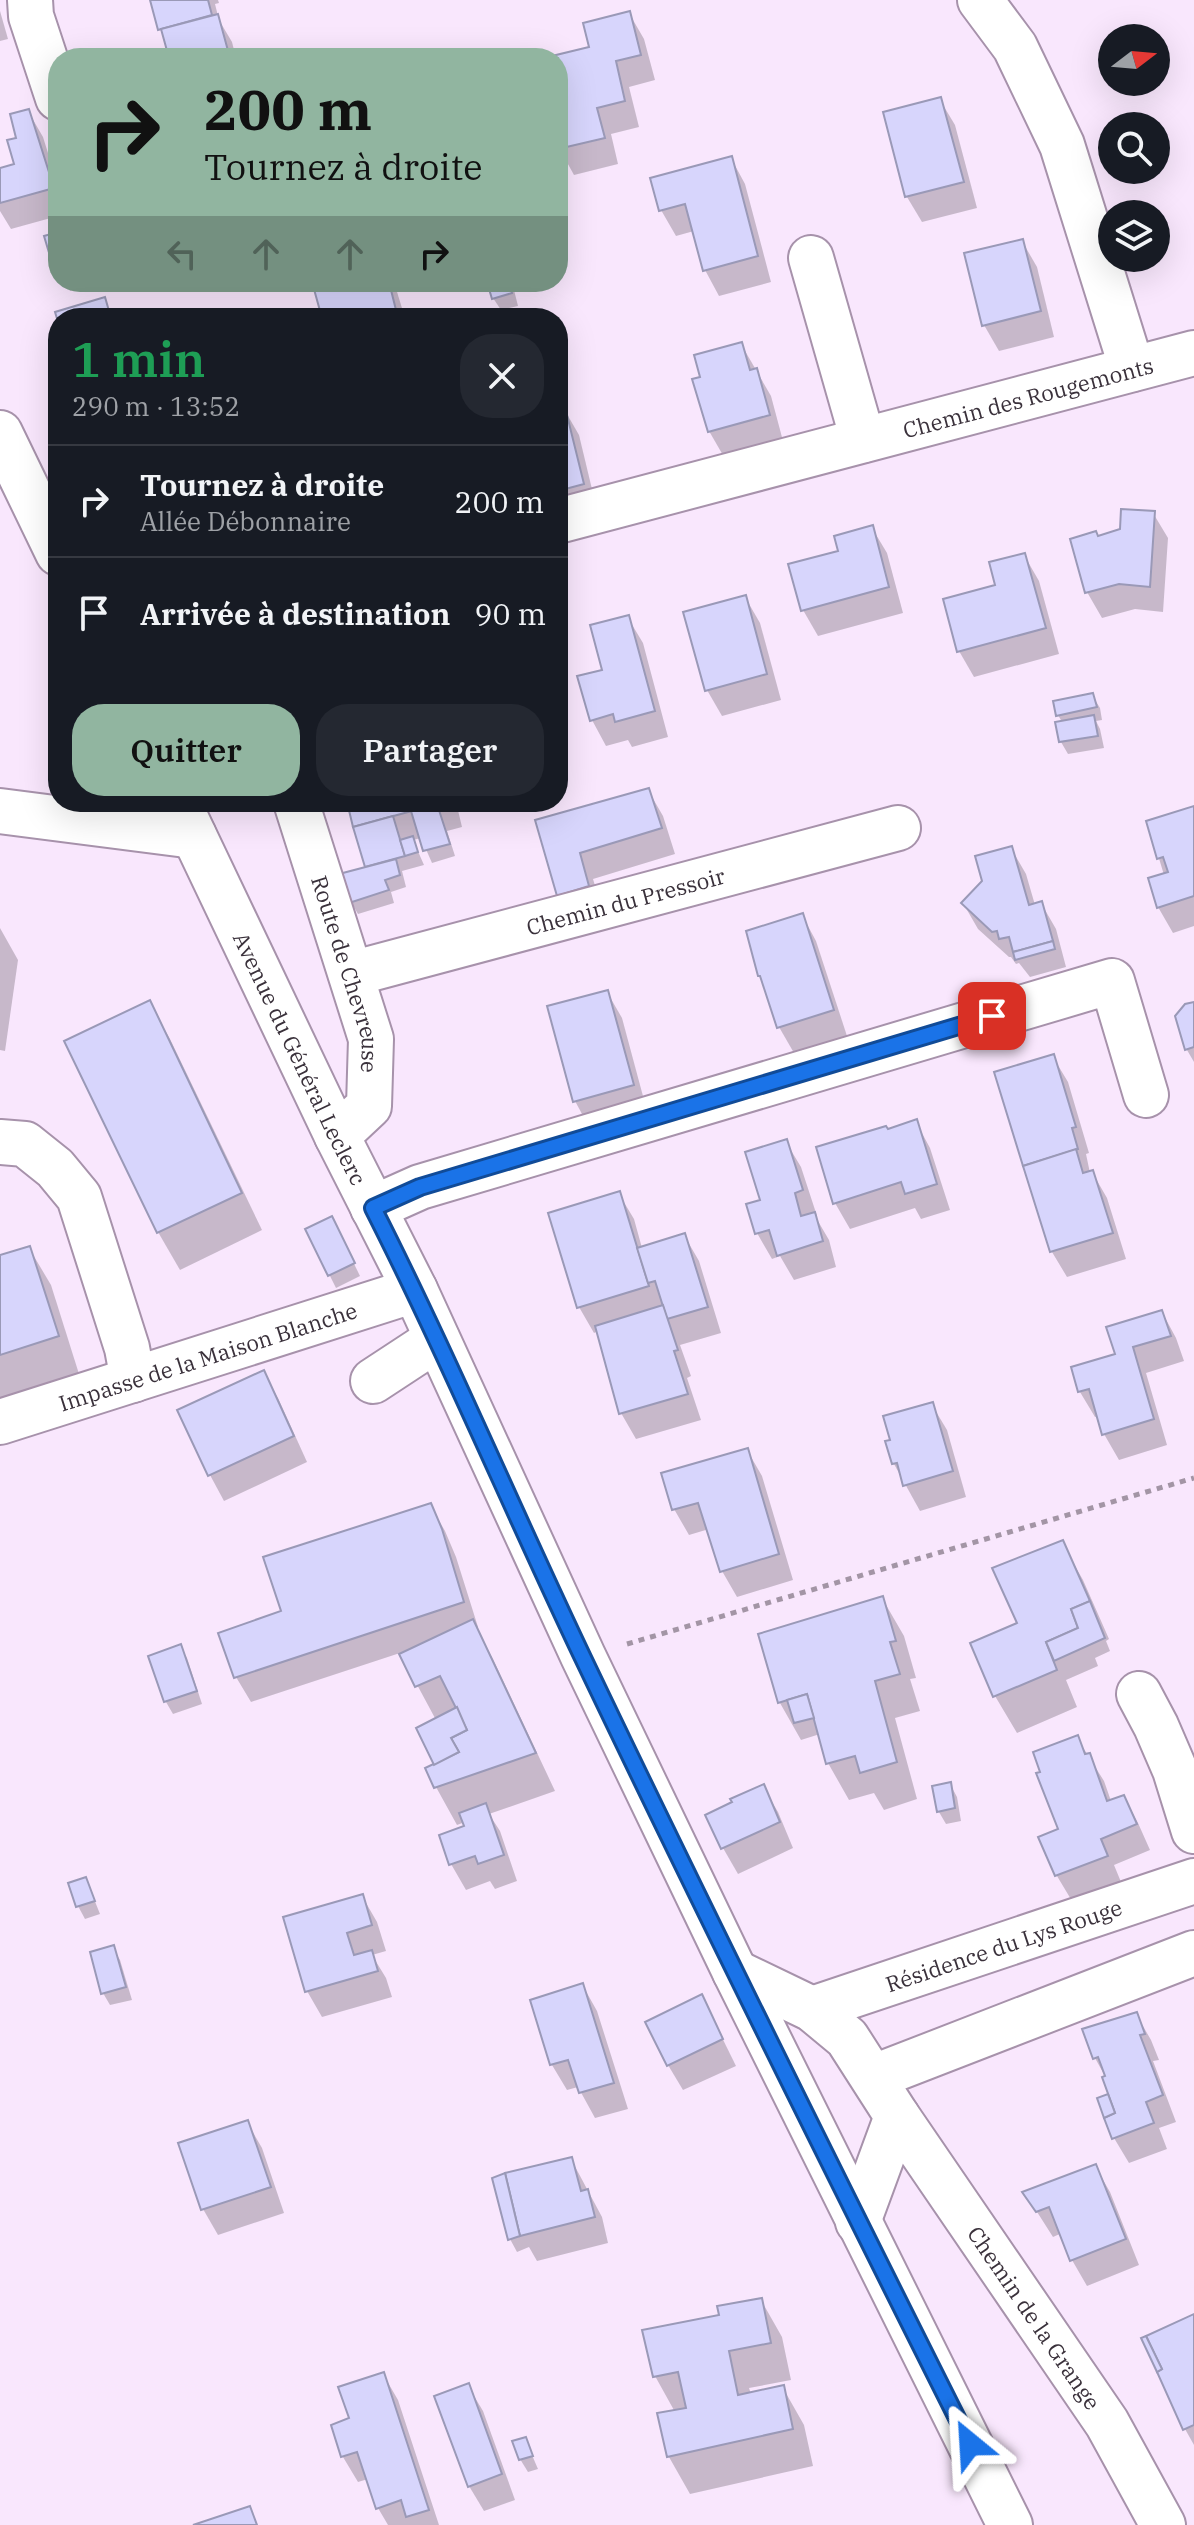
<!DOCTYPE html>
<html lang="fr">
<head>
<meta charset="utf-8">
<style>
	:root { --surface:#171b24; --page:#242831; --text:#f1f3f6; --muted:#9ea1a6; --line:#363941; --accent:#91b5a0 }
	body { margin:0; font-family:"IBM Plex Serif",serif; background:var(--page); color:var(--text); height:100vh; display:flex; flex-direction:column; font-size:30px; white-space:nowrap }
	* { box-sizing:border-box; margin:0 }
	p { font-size:26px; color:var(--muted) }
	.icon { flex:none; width:44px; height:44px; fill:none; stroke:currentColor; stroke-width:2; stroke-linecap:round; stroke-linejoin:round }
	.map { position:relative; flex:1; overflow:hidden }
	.drawer { position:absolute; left:48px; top:308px; width:520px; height:504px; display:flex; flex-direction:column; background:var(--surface); border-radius:32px; box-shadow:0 8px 32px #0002 }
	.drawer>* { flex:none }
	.banner { position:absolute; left:48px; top:48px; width:520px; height:244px; border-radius:32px; box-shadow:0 8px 32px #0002; background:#91b5a0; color:#111; overflow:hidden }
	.needle { width:52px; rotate:74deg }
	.tools { position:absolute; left:1098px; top:24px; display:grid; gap:16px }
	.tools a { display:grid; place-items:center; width:72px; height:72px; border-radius:50%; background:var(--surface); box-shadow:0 8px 32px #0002; font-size:40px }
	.pin { position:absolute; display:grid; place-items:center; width:68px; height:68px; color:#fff; margin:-34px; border-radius:16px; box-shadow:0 4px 12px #0006 }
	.me { position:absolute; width:88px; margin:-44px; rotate:333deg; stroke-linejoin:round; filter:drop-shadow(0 0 6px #0008) }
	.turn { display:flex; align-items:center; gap:28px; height:168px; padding:0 24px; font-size:36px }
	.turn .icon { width:104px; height:104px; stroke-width:2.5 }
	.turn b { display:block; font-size:56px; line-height:68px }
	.lanes { display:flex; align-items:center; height:76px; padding:0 24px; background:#0003; justify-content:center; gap:40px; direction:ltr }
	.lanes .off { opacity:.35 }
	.round { display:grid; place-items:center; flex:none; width:84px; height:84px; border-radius:32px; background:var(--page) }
	.headline { display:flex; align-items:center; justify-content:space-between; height:136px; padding:0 24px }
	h1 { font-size:48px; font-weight:600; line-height:60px; color:#1e9e55 }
	.primary-button { display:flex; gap:16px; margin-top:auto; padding:16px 24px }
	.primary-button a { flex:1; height:92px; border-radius:32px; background:var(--accent); color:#111; font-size:32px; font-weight:600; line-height:92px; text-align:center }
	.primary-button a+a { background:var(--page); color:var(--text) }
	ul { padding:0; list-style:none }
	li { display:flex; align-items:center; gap:24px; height:112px; padding:0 24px; border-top:2px solid var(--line) }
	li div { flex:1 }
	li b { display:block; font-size:30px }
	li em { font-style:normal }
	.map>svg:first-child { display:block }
	.shadow { fill:#0003 }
	.building { fill:#d7d5fc; stroke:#9a99b7; stroke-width:2 }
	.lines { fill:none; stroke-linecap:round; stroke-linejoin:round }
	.minor-casing { stroke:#a792ab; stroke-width:48 }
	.major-casing { stroke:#a792ab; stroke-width:48 }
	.path { stroke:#a395a5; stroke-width:5; stroke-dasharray:6 6; stroke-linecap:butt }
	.minor { stroke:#fff; stroke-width:44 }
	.major { stroke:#fff; stroke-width:44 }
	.route-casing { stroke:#114b97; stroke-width:20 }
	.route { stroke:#1a73e8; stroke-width:14 }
	.labels { text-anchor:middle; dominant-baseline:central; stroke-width:7; stroke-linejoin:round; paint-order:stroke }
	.street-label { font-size:22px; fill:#3a313b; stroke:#fef9ff }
</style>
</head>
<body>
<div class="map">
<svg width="1194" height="2525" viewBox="0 0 1194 2525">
	<rect width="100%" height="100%" fill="#f9e7fd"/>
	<g class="shadow">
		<path d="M152 0H218L219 3 215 4 219 20 232 42 236 58H171Z"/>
		<path d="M0 11 8 39 0 41Z"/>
		<path d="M629 13 644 39 655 80 629 87 639 127 611 134 618 164 574 175 558 146V58H555L592 48Z"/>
		<path d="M940 100 955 125 977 208 922 222 907 197 886 114Z"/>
		<path d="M28 111 43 137 58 185V216L11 229 0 211V170L17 165 19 139Z"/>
		<path d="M731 158 745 184 771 282 719 296 705 270 694 231 676 236 661 210Z"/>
		<path d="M1022 241 1037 267 1054 337 999 351 984 325Z"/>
		<path d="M65 282H83L84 286 70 291Z"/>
		<path d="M314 282H394L405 318H324Z"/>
		<path d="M489 282H512L518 306 501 310 493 298Z"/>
		<path d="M741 344 771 396 783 441 724 457 709 431 703 378Z"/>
		<path d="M564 409 579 435 597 510 558 526V411Z"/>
		<path d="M1153 513 1168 538 1163 612 1135 609 1102 618 1087 592 1098 538 1122 530Z"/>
		<path d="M872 528 887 553 903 613 818 636 803 610 841 552Z"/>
		<path d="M1024 555 1039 581 1059 654 974 677 959 651 997 586Z"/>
		<path d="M745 597 760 623 781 700 722 716 707 690Z"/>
		<path d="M628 618 643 643 668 737 632 747 628 740 606 746 592 720 604 671Z"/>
		<path d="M1092 695 1100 708 1102 720 1096 721 1100 729 1104 748 1068 754 1061 742 1057 723 1062 722 1058 715Z"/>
		<path d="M648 790 663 816 675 854 593 879 603 912 574 921 559 895 537 821Z"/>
		<path d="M349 802H456L462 827 447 831 455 856 432 863 421 838 413 840 424 865 402 871 406 887 391 892 394 903 358 914 351 902 368 869Z"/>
		<path d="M1194 808V926L1173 933 1158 907 1164 875 1148 822Z"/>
		<path d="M1011 848 1026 874 1035 905 1041 903 1056 929 1066 967 1030 977 1019 963 1016 964 1011 957H1009L978 929 963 903Z"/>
		<path d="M802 915 816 941 847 1036 794 1053 779 1027Z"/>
		<path d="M0 928 18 960 5 1051 0 1050Z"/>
		<path d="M607 992 622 1018 647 1111 589 1127 575 1101Z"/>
		<path d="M149 1002 170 1039 262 1230 180 1270 158 1232 67 1042Z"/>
		<path d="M1194 1004V1062L1187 1050 1177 1016Z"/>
		<path d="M1053 1057 1068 1082 1089 1153 1086 1154 1090 1173 1092 1172 1107 1198 1126 1259 1067 1277 1052 1252 997 1073Z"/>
		<path d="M916 1122 930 1148 950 1210 921 1219 915 1208 850 1229 835 1203 887 1131Z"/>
		<path d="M786 1142 801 1167 817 1216H815L829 1240 836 1267 794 1280 780 1256 772 1259 757 1233 763 1201Z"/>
		<path d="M619 1194 634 1219 642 1248 684 1235 699 1261 721 1333 680 1345 691 1376 687 1378 701 1420 636 1439 621 1413 598 1331 594 1333 579 1307Z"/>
		<path d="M307 1230 338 1231 360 1276 336 1288Z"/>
		<path d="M29 1248 51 1285 79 1374 0 1399V1258Z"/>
		<path d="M1162 1312 1176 1338 1184 1361 1146 1373 1167 1445 1119 1460 1104 1434 1099 1416 1095 1417 1080 1392 1073 1369 1117 1355Z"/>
		<path d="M263 1373 278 1398 307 1462 224 1501 210 1475Z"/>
		<path d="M932 1405 947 1430 966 1497 920 1511 894 1464Z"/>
		<path d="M747 1450 762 1476 793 1580 737 1597 722 1571 709 1529 689 1535 674 1509Z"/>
		<path d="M430 1505 445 1531 456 1557 478 1627 476 1628 493 1659 555 1791 489 1814 500 1831 517 1881 495 1889 490 1881 466 1890 451 1864 466 1827 465 1822 457 1825 436 1787V1720L400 1653 251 1702 236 1677 284 1612Z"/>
		<path d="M1062 1543 1083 1580 1109 1639 1106 1641 1110 1651 1095 1658 1098 1666 1066 1680 1077 1707 1017 1733 995 1696 1019 1624Z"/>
		<path d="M882 1598 904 1636 916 1678 910 1679 920 1711 895 1718 917 1799 884 1810 874 1793 849 1800 828 1763 820 1734 801 1740 780 1703 760 1635Z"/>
		<path d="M180 1646 187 1658 202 1704 173 1714 166 1702 150 1657Z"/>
		<path d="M1077 1738 1104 1781 1111 1801 1124 1797 1138 1823 1150 1850 1114 1865 1121 1882 1072 1901 1057 1876 1041 1838 1061 1830Z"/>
		<path d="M950 1784 957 1797 961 1821 946 1824 939 1812Z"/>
		<path d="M763 1787 778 1812 793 1848 738 1874 723 1848Z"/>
		<path d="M86 1879 100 1914 85 1919 78 1906 71 1884Z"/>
		<path d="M362 1896 377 1922 386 1951 372 1955 386 1978 392 1997 322 2017 307 1991 285 1919Z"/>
		<path d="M113 1948 120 1960 132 2000 110 2005 103 1993Z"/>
		<path d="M583 1986 597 2011 628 2109 595 2118 578 2087 567 2090 552 2065 532 2001Z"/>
		<path d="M702 1997 736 2066 683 2090 668 2065Z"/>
		<path d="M1136 2014 1151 2040 1159 2060 1153 2061 1176 2122 1159 2128 1167 2149 1129 2163 1114 2138 1100 2099 1110 2095 1106 2078 1095 2058 1085 2031Z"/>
		<path d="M247 2122 262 2148 284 2213 218 2235 203 2209Z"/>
		<path d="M571 2159 602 2217 608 2243 537 2261 529 2247 517 2252 510 2239Z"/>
		<path d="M1095 2166 1110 2192 1139 2265 1087 2286 1072 2260 1062 2233 1053 2237 1025 2193Z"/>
		<path d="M761 2300 782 2337 791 2380 749 2388 751 2394 783 2388 804 2425 813 2466 690 2494 669 2457 675 2412 655 2376 721 2316Z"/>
		<path d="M1194 2317V2445L1185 2429Z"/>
		<path d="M383 2374 398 2400 439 2525H388L378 2508 368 2479 358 2482 343 2457 333 2426 351 2420Z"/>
		<path d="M468 2386 483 2411 515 2500 484 2511 469 2486Z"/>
		<path d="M525 2439 538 2469 528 2472 520 2459Z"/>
	</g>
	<g class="building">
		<path d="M150 0H208L212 15 158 30Z"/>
		<path d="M630 11 641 55 616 61 625 101 597 108 605 138 558 149V58L552 56 589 47 583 23Z"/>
		<path d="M218 14 230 58H169L161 29Z"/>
		<path d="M941 97 964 182 905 197 883 112Z"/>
		<path d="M29 109 54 188 0 203V168L14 164 7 140 16 138 10 114Z"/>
		<path d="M732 156 758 256 703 271 685 204 659 211 650 178Z"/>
		<path d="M58 232V264L53 266 44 236Z"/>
		<path d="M1023 239 1041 311 982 326 964 253Z"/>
		<path d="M312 282H389L398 318H322Z"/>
		<path d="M487 282H509L512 293 492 299Z"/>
		<path d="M105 297 111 318H58V322L55 312Z"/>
		<path d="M742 342 750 370 757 368 770 415 708 432 692 379 700 377 694 355Z"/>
		<path d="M565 407 584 484 558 491V408Z"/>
		<path d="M1121 509 1155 511 1150 587 1119 584 1085 593 1070 539 1096 531 1098 536 1120 529Z"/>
		<path d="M873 525 889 587 801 611 788 564 838 551 834 536Z"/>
		<path d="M1025 553 1046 628 957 652 943 599 995 585 989 562Z"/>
		<path d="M746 595 767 674 705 691 683 612Z"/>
		<path d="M629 615 655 711 615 722 613 714 590 721 577 676 602 670 590 625Z"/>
		<path d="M1093 693 1097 707 1056 716 1053 701Z"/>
		<path d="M1094 715 1098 736 1059 742 1055 722Z"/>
		<path d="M649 788 662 828 580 853 589 886 557 896 535 820Z"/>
		<path d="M347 802H445L353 827Z"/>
		<path d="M437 804 450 844 423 851 411 811Z"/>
		<path d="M1194 806V896L1157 908 1148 878 1168 872 1163 857 1157 859 1146 821Z"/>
		<path d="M393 816 405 856 365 867 353 827Z"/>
		<path d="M413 836 418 852 405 856 400 840Z"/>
		<path d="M1012 846 1029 905 1042 901 1053 941 1013 952 1009 937 999 939 997 931 992 932 961 903 982 881 975 856Z"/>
		<path d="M396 859 400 875 385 880 389 890 349 903 339 874Z"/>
		<path d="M803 913 834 1010 777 1028 760 976H758L746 931Z"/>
		<path d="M1053 941 1055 949 1015 960 1013 952Z"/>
		<path d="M608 990 634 1085 573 1102 547 1006Z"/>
		<path d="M150 1000 242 1193 157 1233 64 1041Z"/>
		<path d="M1194 1002V1047L1185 1050 1175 1016 1185 1004Z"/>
		<path d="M1054 1054 1076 1127 1072 1128 1078 1149 1023 1166 994 1072Z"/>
		<path d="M917 1119 937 1184 905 1194 901 1182 833 1204 816 1147 886 1126 888 1129Z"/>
		<path d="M787 1139 803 1190 795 1193 801 1216 815 1212 823 1241 777 1256 769 1230 755 1234 746 1204 760 1200 745 1152Z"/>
		<path d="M1076 1149 1083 1173 1093 1170 1113 1233 1050 1252 1023 1166Z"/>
		<path d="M620 1191 649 1286 577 1308 548 1213Z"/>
		<path d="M332 1216 355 1263 328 1276 305 1229Z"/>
		<path d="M685 1233 708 1307 667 1319 655 1281 648 1283 637 1248Z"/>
		<path d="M30 1246 59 1336 0 1355V1255Z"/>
		<path d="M663 1305 678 1350 674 1351 688 1394 619 1414 595 1326Z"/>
		<path d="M1162 1310 1171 1336 1133 1347 1154 1419 1102 1435 1089 1389 1078 1392 1071 1367 1115 1354 1106 1327Z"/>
		<path d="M264 1370 294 1436 208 1476 177 1410Z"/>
		<path d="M933 1402 953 1471 903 1486 897 1463 892 1464 885 1441 890 1440 883 1416Z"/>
		<path d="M748 1448 779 1554 720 1572 698 1503 672 1510 661 1473Z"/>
		<path d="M431 1503 442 1529 464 1602 234 1678 218 1633 281 1611 263 1557Z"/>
		<path d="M1063 1540 1090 1601 1071 1609 1078 1628 1046 1642 1057 1670 993 1697 970 1643 1017 1623 992 1568Z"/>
		<path d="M883 1596 896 1641 890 1642 900 1674 875 1681 897 1762 860 1773 855 1756 826 1764 807 1694 778 1703 758 1634Z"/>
		<path d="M1090 1601 1105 1638 1054 1661 1046 1642 1078 1628 1071 1609Z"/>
		<path d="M473 1619 536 1753 434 1788 425 1768 459 1752 451 1738 467 1730 440 1676 415 1687 399 1654Z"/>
		<path d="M181 1644 197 1691 164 1702 148 1656Z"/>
		<path d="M807 1694 814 1718 794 1723 787 1700Z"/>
		<path d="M457 1707 467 1730 451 1738 459 1752 434 1765 416 1728Z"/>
		<path d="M1078 1735 1085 1754 1090 1753 1107 1801 1124 1795 1137 1824 1101 1839 1108 1856 1055 1876 1038 1837 1058 1829 1036 1773 1040 1772 1033 1752Z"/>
		<path d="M951 1782 955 1808 937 1812 932 1786Z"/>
		<path d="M764 1784 780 1822 721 1849 705 1815 732 1802 730 1799Z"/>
		<path d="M486 1803 504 1855 478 1864 475 1856 449 1865 439 1835 464 1826 459 1813Z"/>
		<path d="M86 1877 95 1901 76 1907 68 1883Z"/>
		<path d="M363 1894 372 1925 347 1933 354 1955 372 1950 378 1971 305 1992 283 1917Z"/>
		<path d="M114 1945 126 1987 101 1994 90 1952Z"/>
		<path d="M583 1983 614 2083 579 2093 568 2060 550 2065 530 2000Z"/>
		<path d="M702 1994 723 2039 667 2066 645 2022Z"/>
		<path d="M1137 2012 1145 2034 1140 2035 1163 2095 1146 2102 1154 2123 1112 2139 1104 2118 1115 2113 1102 2077 1105 2076 1098 2057 1093 2059 1082 2029Z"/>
		<path d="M1108 2094 1115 2113 1104 2118 1097 2098Z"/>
		<path d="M248 2120 271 2187 201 2210 178 2143Z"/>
		<path d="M572 2157 581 2191 588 2189 595 2217 520 2236 505 2173Z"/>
		<path d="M1096 2164 1126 2239 1070 2261 1049 2207 1036 2212 1022 2192Z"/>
		<path d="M505 2173 520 2236 508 2240 492 2178Z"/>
		<path d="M762 2298 771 2343 729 2351 738 2395 784 2385 793 2429 667 2457 657 2413 686 2408 678 2372 653 2377 642 2330 719 2315 717 2306Z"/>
		<path d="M1194 2314V2425L1183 2430 1157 2372 1162 2369 1146 2336Z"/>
		<path d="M1146 2336 1162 2369 1157 2372 1141 2338Z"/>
		<path d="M384 2372 429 2510 406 2517 401 2500 376 2509 357 2452 341 2457 331 2425 349 2418 338 2387Z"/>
		<path d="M469 2383 502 2474 468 2487 434 2396Z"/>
		<path d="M526 2437 533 2456 519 2460 512 2441Z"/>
		<path d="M250 2506 257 2525H193Z"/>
	</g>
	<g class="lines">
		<defs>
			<g id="minor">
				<path d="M30 0 31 16 58 98"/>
				<path d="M980 0 1015 47 1062 145 1132 369"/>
				<path d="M811 258 863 440"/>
				<path id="s1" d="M558 521 1194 353"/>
				<path id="s2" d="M296 802 371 1039 369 1106 337 1136"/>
				<path d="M0 811 194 836"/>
				<path id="s3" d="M351 974 898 828"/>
				<path d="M0 1142 25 1144 55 1168 79 1197 127 1348 133 1380"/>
				<path d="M373 1208 420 1187 1112 981 1146 1095"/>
				<path d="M373 1381 437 1339"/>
				<path id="s4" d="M0 1422 415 1290"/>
				<path d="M1139 1694 1156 1726 1175 1770 1194 1831"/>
				<path d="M735 1972 812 2009 847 2038 897 2116 858 2222"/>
				<path id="s5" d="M812 2009 1194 1881"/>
				<path d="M874 2077 1194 1953"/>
				<path id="s6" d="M897 2116 1107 2423 1163 2525"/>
			</g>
			<g id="major">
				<path d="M0 433 58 553"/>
				<path id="s7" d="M178 802 337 1136 415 1290 583 1656 735 1972 1010 2525"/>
			</g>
		</defs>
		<use href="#minor" class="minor-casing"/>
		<use href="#major" class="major-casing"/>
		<path class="path" d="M627 1644 1194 1478"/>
		<use href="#minor" class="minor"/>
		<use href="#major" class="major"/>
	</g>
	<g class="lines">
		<defs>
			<path id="route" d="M970 2444C839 2183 709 1922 583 1658 512 1509 448 1356 373 1208L420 1187 992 1016"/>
		</defs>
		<use href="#route" class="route-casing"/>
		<use href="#route" class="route"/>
	</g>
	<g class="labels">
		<g class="street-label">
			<text stroke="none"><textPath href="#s1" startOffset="486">Chemin des Rougemonts</textPath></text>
			<text stroke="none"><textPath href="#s3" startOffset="284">Chemin du Pressoir</textPath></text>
			<text stroke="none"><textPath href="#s2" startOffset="180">Route de Chevreuse</textPath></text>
			<text stroke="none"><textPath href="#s7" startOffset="284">Avenue du Général Leclerc</textPath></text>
			<text stroke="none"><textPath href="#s4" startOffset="218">Impasse de la Maison Blanche</textPath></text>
			<text stroke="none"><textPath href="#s5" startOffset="202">Résidence du Lys Rouge</textPath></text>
			<text stroke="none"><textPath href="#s6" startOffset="244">Chemin de la Grange</textPath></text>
		</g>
	</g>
</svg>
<div class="tools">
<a><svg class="needle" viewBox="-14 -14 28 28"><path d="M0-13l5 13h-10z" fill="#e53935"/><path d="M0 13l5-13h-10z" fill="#9ea1a6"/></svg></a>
<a><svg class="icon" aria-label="search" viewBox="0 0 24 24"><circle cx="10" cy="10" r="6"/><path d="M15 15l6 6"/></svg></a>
<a><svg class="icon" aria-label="layers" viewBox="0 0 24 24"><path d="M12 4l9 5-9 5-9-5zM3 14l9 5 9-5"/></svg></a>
</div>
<div class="pin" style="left:992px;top:1016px;background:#d93025"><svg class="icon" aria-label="arrive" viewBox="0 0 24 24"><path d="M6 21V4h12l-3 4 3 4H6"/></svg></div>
<svg class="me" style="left:970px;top:2444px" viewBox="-20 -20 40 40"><path d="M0-17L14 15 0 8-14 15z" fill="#1a73e8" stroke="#fff" stroke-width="4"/></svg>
<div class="banner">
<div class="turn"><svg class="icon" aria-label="right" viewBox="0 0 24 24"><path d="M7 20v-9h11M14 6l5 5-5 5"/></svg><div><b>200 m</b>Tournez à droite</div></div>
<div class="lanes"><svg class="icon off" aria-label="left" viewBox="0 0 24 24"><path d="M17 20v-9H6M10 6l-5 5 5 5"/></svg><svg class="icon off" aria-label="ahead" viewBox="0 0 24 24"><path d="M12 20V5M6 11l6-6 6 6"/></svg><svg class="icon off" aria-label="ahead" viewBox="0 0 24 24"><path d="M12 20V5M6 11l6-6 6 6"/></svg><svg class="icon" aria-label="right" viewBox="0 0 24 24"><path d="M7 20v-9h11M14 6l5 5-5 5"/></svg></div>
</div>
<section class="drawer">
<div class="headline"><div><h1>1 min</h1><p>290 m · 13:52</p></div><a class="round"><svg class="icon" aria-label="close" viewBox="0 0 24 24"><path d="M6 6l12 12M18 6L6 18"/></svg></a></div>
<ul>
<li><svg class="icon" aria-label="right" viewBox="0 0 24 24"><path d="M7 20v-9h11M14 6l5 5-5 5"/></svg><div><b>Tournez à droite</b><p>Allée Débonnaire</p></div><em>200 m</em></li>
<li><svg class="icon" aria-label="arrive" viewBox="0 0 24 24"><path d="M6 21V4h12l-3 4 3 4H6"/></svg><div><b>Arrivée à destination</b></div><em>90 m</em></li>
</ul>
<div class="primary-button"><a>Quitter</a><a>Partager</a></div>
</section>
</div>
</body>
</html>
